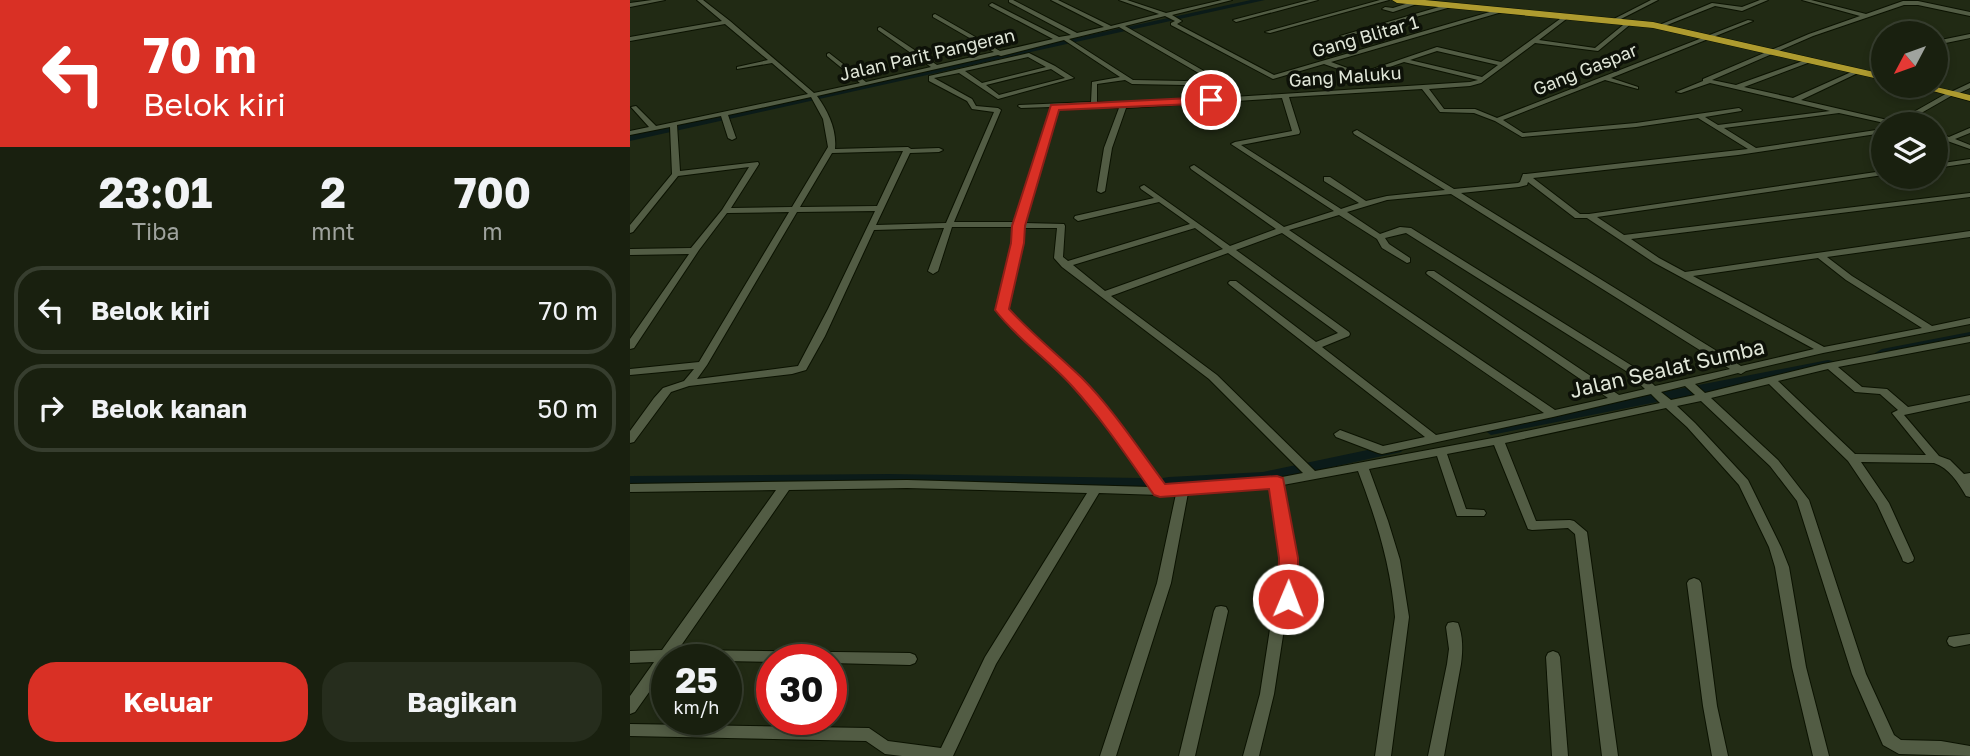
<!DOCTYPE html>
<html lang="id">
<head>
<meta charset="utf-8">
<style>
	:root { --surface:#19200f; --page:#262d1d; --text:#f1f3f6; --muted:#9fa39e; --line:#373e2f; --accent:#d93025 }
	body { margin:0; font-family:"Golos Text",sans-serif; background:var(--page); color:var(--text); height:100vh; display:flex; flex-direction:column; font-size:26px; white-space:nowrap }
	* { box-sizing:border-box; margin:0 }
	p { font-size:23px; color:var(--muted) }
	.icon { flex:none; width:38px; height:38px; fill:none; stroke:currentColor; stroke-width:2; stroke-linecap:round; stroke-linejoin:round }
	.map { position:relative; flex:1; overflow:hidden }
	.side { display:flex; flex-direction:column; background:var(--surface); width:630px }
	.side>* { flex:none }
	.hud { background:#d93025; color:#fff; overflow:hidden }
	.needle { width:46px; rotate:229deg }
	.buttons { position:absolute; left:1241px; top:21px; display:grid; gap:14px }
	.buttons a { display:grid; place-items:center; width:77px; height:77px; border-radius:50%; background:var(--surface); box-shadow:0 4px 10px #0003,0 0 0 2px var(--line); font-size:35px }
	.speed { position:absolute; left:21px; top:644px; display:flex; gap:14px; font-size:35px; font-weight:700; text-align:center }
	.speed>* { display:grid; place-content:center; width:91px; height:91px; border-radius:50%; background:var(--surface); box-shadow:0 4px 10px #0003,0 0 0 2px var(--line); line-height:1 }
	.speed small { font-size:18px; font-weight:400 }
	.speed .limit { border:10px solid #d22; background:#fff; color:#111 }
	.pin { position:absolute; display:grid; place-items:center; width:60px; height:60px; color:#fff; margin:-30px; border:4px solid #fff; border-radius:50%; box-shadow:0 2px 7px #0007 }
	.me { position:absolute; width:77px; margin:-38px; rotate:1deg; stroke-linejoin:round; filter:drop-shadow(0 0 5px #0008) }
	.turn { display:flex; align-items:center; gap:24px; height:147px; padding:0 28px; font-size:32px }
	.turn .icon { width:91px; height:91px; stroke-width:2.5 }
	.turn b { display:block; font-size:49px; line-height:60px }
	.eta { display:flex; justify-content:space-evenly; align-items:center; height:119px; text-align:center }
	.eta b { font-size:42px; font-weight:700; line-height:49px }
	.primary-button { display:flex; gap:14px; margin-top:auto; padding:14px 28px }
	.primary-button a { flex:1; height:80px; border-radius:28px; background:var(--accent); color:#fff; font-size:28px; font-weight:700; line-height:80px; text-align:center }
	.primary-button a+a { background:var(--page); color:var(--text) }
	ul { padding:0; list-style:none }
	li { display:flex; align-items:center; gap:21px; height:88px; margin:0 14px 10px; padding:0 14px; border:4px solid var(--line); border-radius:28px }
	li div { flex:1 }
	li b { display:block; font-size:26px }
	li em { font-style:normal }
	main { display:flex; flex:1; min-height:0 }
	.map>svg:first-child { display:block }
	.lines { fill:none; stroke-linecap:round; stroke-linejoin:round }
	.canal { fill:#0b1b19; fill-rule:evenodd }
	.minor-casing { stroke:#0b1201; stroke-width:2 }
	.trunk-casing { stroke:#0b1201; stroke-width:1 }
	.minor { fill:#525c44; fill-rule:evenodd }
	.trunk { fill:#ae9b2f; fill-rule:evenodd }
	.route { fill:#d93025; stroke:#8d1f18; stroke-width:2 }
	.labels { text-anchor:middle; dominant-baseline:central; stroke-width:7; stroke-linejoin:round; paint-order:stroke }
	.far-street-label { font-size:18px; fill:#e1e7d9; stroke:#0d1108 }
	.street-label { font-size:21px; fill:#e1e7d9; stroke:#0d1108 }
</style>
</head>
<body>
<main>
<section class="side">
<div class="hud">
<div class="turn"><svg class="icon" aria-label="left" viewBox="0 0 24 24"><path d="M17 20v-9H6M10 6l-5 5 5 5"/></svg><div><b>70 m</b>Belok kiri</div></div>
</div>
<div class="eta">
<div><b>23:01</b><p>Tiba</p></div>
<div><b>2</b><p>mnt</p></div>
<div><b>700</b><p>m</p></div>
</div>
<ul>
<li><svg class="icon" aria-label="left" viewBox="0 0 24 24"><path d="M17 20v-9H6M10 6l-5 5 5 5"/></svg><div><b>Belok kiri</b></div><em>70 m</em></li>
<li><svg class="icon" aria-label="right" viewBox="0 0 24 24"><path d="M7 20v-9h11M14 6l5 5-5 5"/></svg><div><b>Belok kanan</b></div><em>50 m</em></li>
</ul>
<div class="primary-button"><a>Keluar</a><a>Bagikan</a></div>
</section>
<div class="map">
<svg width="1340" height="756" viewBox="0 0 1340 756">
	<rect width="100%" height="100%" fill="#212a14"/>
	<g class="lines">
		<g class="canal">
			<path d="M621 0H635L0 141V135Z"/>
			<path d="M1340 332V340L1252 357 1245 353 1252 349Z"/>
			<path d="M1198 360 1203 361 1205 364 1203 367 861 435 854 430 861 425Z"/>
			<path d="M766 444 771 446 774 449 771 452 633 482 539 487 533 486 531 482 533 478 539 477 633 472Z"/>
			<path d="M258 474 511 478 517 479 519 483 517 487 511 488 258 484 0 486V476Z"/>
		</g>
		<defs>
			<g id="minor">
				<path d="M22 0H35L0 7V3Z"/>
				<path d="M67 0H73L100 21 184 93 230 83 197 56V54L199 53 236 82 301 67 248 30V28L250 27 307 65 364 52 303 17V15L305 14 370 51 423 39 360 6 359 5 362 3 429 37 441 35 379 2V0H383L447 33 474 27 421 0H428L481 26 529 14 489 0H497L536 13 592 0H602L542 15 552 21 547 24 644 75 870 9 872 10V12L701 62 731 73 807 47 871 62 934 16 939 17 909 40 965 48 998 21H1002V23L968 51 905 43 851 83 840 86 799 89 814 109H845L867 118 1118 20 1123 21 981 78 1008 87V89L975 80 873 120 893 133 1006 123 1109 108 1112 110 1111 111 1075 117 1088 125 1200 111 1080 83 1051 93 1046 92 1073 81V79L1179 34 1230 16 1172 0H1181L1236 14 1273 1H1288L1340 12V16L1288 5H1274L1183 36 1082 80 1106 85 1181 58 1184 60 1183 61 1114 87 1163 98 1228 69 1231 71 1230 72 1171 100 1266 122 1319 92 1323 91 1340 83V88L1325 95 1321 96 1272 124H1259L1209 113 1094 128 1126 148 1253 129V133L1108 155 903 178 950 214H959L1253 171V175L967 217 994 235 1340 193V197L1001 239 1029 258 1055 272 1340 231V237L1197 257 1222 276 1302 326 1340 318V324L1193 353 1116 371 1111 374 1108 373 1065 384 1075 393 1193 364 1340 336V342L1208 367 1232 387 1257 389 1278 407 1340 395V401L1274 415 1309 456 1320 460 1334 474 1340 473V497L1336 496C1328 482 1319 468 1304 463L1231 462 1259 503 1284 558 1283 561 1278 563 1273 561 1272 558 1247 504 1218 461 1139 384 1081 398 1148 460 1179 500 1236 674 1264 735 1271 740 1311 741 1340 746V756L1269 754 1253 745 1222 674 1167 501 1140 466 1071 401 1047 406 1065 423 1118 480 1151 547 1159 567 1176 667 1199 756H1183L1162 667 1145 567 1139 547 1109 485 1057 427 1036 408 875 443 906 521 940 520 944 521 957 532 988 756H972L945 534 938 528 902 530 898 529 864 445 817 454 836 509 854 510 856 513 854 516H827L807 456 739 469 758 521 770 560 779 617 761 756H745L765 617C761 566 746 518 728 471L653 485 665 558 667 587 654 629 644 694 629 756H613L630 694 640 629 653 587V558L642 486 558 493 541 583 486 756H470L527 583 546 494 530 495 469 493 366 664 323 756H272L255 754 236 741 0 736V724L239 728 258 741 311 748 355 657 457 493 277 488 159 490 48 650 280 653 285 655 287 659 285 663 280 665 201 663V660H142V662L37 660V667L5 712 0 714V696L24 662 0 663V651L32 650 146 490 0 492V484L277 480 521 487 471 417 442 383 373 319 367 310 384 243 385 227H322L308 271 303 274 298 271 314 228 244 230 195 336 176 370 162 374 59 386 41 392 4 442 0 443V431L24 398 33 388 54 381 64 369 0 375V369L69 362 159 212 97 213 69 250 4 348 0 349V339L59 254 0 255V249L61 248 92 210 119 167 48 176 3 232 0 233V225L42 174 40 127 0 135V131L19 127 1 107 6 106 26 126 178 94 142 63 107 69V67L138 60 95 24 0 41V37L92 21ZM535 16 545 21 541 23V25L643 79 694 64 731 77 774 62 848 80 840 82 493 104 467 102V84L495 80 502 84 555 85 588 81V79L495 26ZM489 27 579 79 555 81 503 80 439 39ZM434 40 490 77 462 82 461 102 389 105 388 106 391 108 421 107 386 222H324L371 110 368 108 346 106 342 99 304 78 329 73 368 99 444 78 425 66 399 53 299 76V81L337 101 342 109 364 112 316 223 246 225 280 153 309 152 313 150 309 148 281 149 278 147 205 149C207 130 198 111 187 96L368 55 371 56ZM807 51 868 65 852 77 780 60ZM398 57 416 67 352 83 335 71ZM421 69 435 78 369 95 356 85ZM792 89 810 112 844 113 865 121 892 137 1006 127 1068 118 1118 149 896 174H893L890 182 888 183 824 189 727 130 723 132 724 134 815 190 757 196 736 201 700 177H694V181L729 203 711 209 611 145 669 134 670 132 659 97ZM181 97 193 119 198 147 162 207 101 208 129 164 128 162 50 171 47 125 91 116 98 138 102 140 106 138 98 115ZM652 98 662 131 605 142 601 144 704 211 654 227 564 165 560 167 561 169 646 229 600 246 514 185 510 187 511 189 524 198 445 216 444 218 448 221 529 202 560 224 438 261 433 257 435 226 434 224 394 223 428 109 464 106 489 108 474 148 467 191 471 193 475 191 482 148 496 108ZM273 151 247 206 170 207 202 153ZM898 182 945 218H957L1023 262 1184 349 1111 366 831 193 889 187 897 185ZM821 194 1100 369 1025 386 1004 367 781 228 770 227 750 234 717 212 757 200ZM245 211 198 309 168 366 67 379 77 365 167 212ZM709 215 747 239 752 248 777 263 780 262V258L759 244 755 238 776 233 996 371 1015 389 989 395 804 271H798L796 273 798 275 978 398 925 410 659 230ZM393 228H427L424 258 432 267 579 379 673 473 647 478 533 487 479 413 450 379 380 315 377 310 392 243ZM565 228 593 249 475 291 443 265ZM652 233 914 413 806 435 692 347 719 336 720 334 719 332 606 250ZM598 253 708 333 686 342 606 281H600L598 283 600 285 795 437 753 446 710 430 704 434 706 437 748 453 752 454 923 417 1021 394 1030 403 868 437 685 471 587 375 481 296ZM1188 258 1216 280 1292 328 1194 347 1063 276ZM1198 369 1225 392 1250 394 1268 410 1262 413 1296 455 1225 454 1148 381ZM1055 386 1065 395 1041 400 1031 392Z"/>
				<path d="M679 0H688L606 22 603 20Z"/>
				<path d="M750 0H759L640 33 635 32Z"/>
				<path d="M788 0 791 2 790 3 763 12 752 9 755 7 763 8Z"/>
				<path d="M1021 0H1028L985 22 980 21Z"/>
				<path d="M1130 0H1138L1112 11 1085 6 1032 27 1027 26 1082 3 1112 7Z"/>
				<path d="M819 4 822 6 821 7 715 37 710 36Z"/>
				<path d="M1340 34V38L1306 45V41Z"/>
				<path d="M1340 128V133L1325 139 1340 145V149L1306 137V133L1319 137Z"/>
				<path d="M1340 159V163L1306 168V164Z"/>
				<path d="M1064 578 1069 580 1071 583 1087 706 1098 756H1082L1073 706 1057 583 1059 580Z"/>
				<path d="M591 606 596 607 598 611 565 756H549L584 611 586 607Z"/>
				<path d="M823 622 828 623C833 636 833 650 831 664L814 756H798L817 664 819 649 816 627 818 623Z"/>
				<path d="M1340 634V644L1324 647 1319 645 1317 641 1319 637Z"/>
				<path d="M923 651 928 653 930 657 938 756H922L916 657 918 653Z"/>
			</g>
			<g id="trunk">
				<path d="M762 0H795L1023 22 1253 74V80L1023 28 767 3Z"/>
				<path d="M1284 86H1302L1340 95V101Z"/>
			</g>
		</defs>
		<use href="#minor" class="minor-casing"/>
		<use href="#trunk" class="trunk-casing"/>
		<use href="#minor" class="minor"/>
		<use href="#trunk" class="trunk"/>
	</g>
	<path class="route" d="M581 97 585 98V103L429 110 395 226 394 243 379 309C402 334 427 354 451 377 483 409 508 448 535 484L647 476 653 478 668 558V599L665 605 658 607 651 605 648 599 649 558 639 489 530 497 524 495C498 458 473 420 442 386 418 359 387 339 365 310L381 243 382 226 421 105Z"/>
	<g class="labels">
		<g class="far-street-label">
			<text transform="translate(735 36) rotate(-16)">Gang Blitar 1</text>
			<text transform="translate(297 54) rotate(-13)">Jalan Parit Pangeran</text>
			<text transform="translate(955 69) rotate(-22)">Gang Gaspar</text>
			<text transform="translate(715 76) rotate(-4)">Gang Maluku</text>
		</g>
		<g class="street-label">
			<text transform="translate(1037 368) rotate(-13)">Jalan Sealat Sumba</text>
		</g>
	</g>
</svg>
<div class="buttons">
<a><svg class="needle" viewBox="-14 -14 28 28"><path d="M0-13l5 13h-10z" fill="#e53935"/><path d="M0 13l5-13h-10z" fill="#9fa39e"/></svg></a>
<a><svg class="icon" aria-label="layers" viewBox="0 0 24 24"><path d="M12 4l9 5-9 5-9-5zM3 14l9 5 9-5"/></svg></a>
</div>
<div class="speed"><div>25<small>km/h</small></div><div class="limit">30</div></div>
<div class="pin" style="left:581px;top:100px;background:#d93025"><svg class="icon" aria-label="arrive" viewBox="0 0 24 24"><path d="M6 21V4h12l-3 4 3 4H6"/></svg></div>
<svg class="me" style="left:658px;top:599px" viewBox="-20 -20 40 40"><circle r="17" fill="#d93025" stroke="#fff" stroke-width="3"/><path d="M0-11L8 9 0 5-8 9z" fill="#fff"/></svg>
</div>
</main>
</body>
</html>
